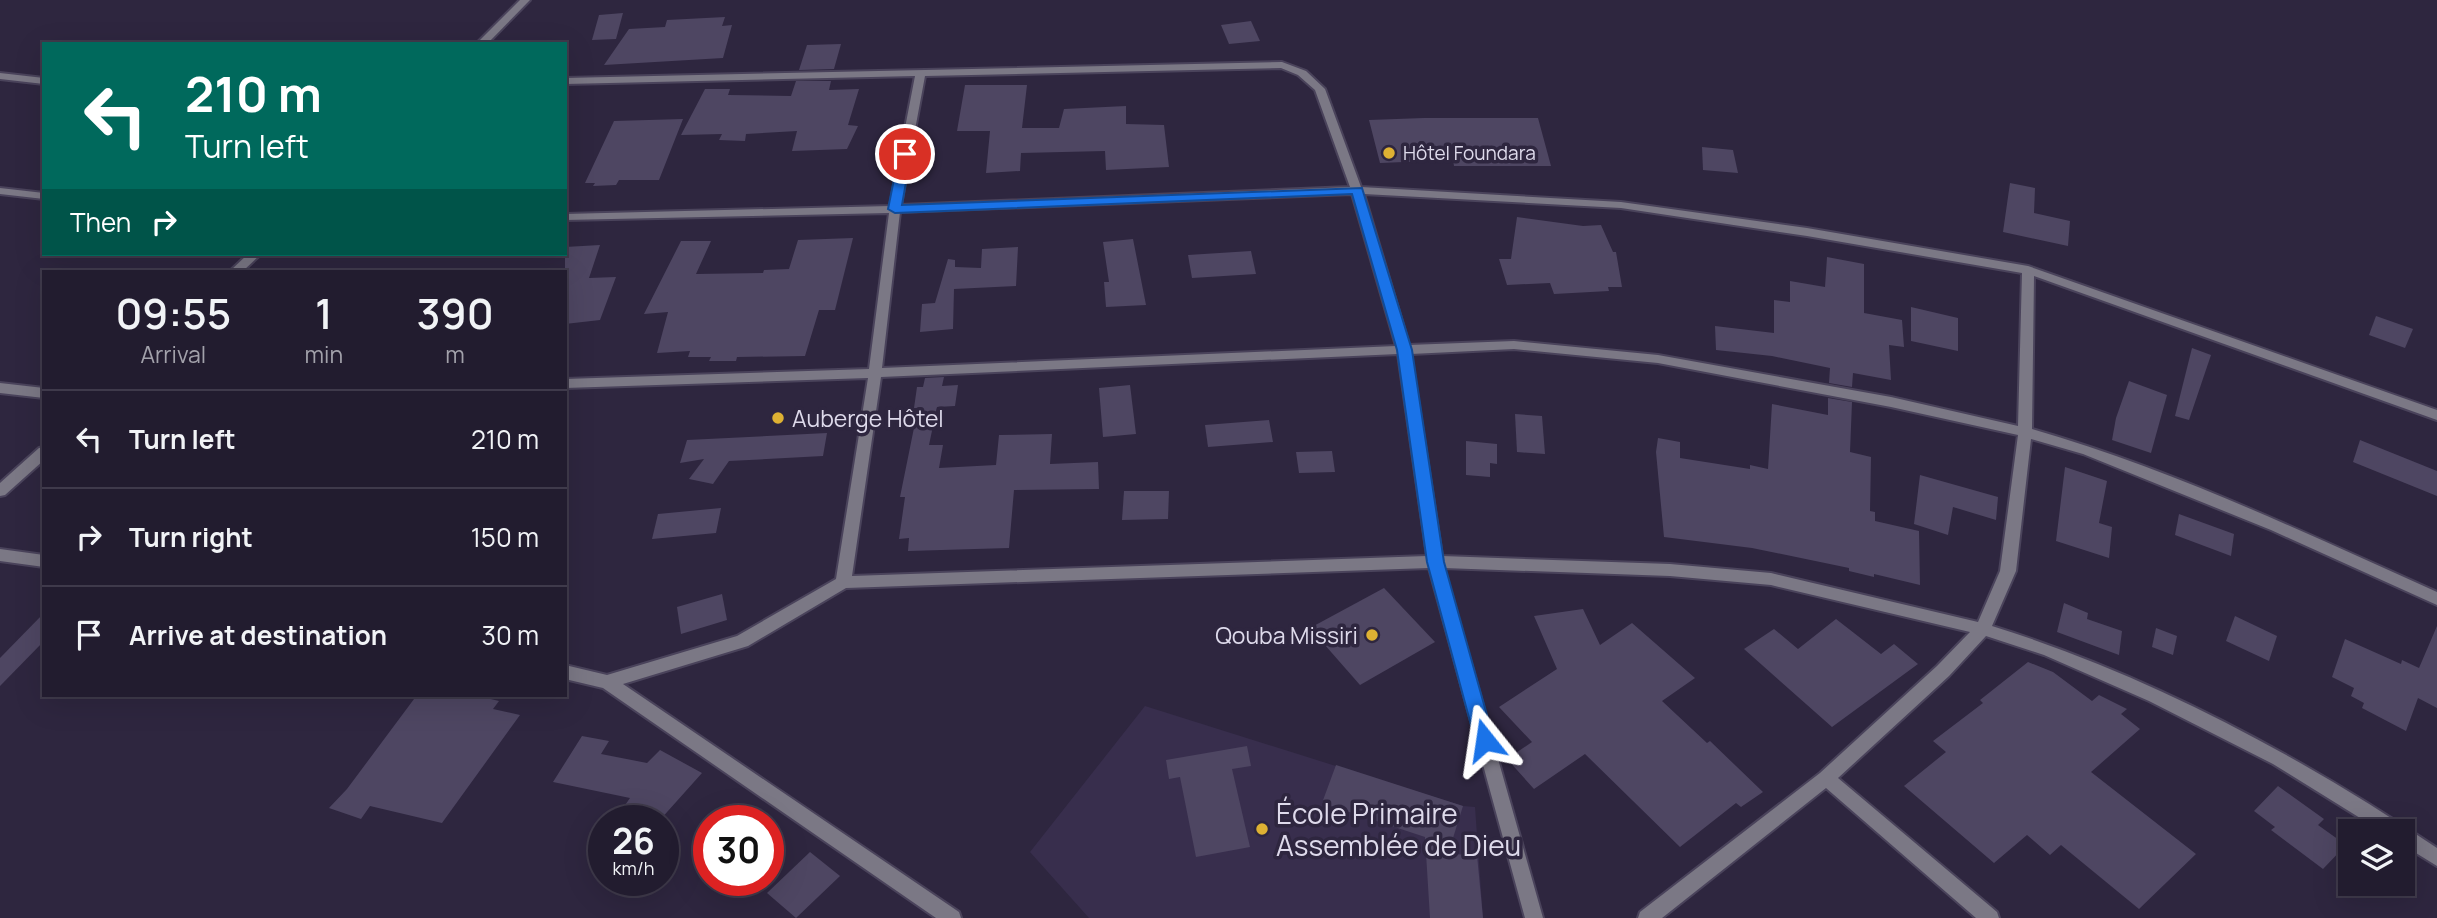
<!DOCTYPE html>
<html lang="en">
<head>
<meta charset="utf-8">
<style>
	:root { --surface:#221c2f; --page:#2e293b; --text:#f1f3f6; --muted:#a2a1aa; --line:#3f3a4b }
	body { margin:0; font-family:Manrope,sans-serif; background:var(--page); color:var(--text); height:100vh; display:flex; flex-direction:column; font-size:26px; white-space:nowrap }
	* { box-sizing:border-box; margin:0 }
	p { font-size:23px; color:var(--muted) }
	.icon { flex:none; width:38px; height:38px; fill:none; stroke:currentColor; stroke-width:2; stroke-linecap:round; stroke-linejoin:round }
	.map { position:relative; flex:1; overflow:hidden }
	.panel { position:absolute; left:42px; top:270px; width:525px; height:427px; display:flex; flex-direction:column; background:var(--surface); border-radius:0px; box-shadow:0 7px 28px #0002,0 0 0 2px var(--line) }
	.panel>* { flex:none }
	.hud { position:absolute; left:42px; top:42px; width:525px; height:214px; border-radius:0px; box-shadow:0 7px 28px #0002,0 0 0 2px var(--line); background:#00695c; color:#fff; overflow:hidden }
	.fabs { position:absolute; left:2338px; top:819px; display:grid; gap:14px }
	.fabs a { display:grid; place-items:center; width:77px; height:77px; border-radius:0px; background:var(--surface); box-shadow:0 7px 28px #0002,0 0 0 2px var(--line); font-size:35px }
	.speed { position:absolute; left:588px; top:805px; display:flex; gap:14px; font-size:35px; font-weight:700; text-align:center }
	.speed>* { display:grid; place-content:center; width:91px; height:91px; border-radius:50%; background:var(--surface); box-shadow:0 7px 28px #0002,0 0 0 2px var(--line); line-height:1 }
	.speed small { font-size:18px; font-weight:400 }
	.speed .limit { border:10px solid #d22; background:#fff; color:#111 }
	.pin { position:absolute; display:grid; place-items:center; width:60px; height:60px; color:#fff; margin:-30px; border:4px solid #fff; border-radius:50%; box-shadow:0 2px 7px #0007 }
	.me { position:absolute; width:77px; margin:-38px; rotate:345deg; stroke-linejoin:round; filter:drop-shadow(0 0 5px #0008) }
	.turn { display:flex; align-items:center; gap:24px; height:147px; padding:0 28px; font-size:32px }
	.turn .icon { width:91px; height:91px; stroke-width:2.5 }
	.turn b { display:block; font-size:49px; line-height:60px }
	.then { display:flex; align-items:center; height:66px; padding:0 28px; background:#0003; gap:14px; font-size:26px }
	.eta { display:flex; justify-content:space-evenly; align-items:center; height:119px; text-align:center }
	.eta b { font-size:42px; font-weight:600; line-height:49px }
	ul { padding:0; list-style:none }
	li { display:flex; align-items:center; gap:21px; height:98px; padding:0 28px; border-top:2px solid var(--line) }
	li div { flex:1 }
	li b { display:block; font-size:26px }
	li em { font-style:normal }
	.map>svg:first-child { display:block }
	.built { fill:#382e4d }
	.building { fill:#4e4662 }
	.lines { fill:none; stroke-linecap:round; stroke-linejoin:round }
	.minor-casing { stroke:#4a435b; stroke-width:4 }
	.minor { fill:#7b7885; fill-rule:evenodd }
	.route { fill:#1a73e8; stroke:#114b97; stroke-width:2 }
	.poi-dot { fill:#deb133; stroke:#2e263f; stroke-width:2.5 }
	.labels { text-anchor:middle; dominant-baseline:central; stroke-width:7; stroke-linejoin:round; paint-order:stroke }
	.far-poi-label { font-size:19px; fill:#dedaeb; stroke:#2e263f; text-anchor:start }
	.poi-label { font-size:23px; fill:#dedaeb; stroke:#2e263f; text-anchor:start }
	.near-poi-label { font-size:28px; fill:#dedaeb; stroke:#2e263f; text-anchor:start }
</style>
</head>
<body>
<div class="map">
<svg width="2437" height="918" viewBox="0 0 2437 918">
	<rect width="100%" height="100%" fill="#2e263f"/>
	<path class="built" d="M1145 706 1463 806 1475 807 1483 918H1089L1030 852Z"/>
	<g class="building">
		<path d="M623 13 616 39 592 40 599 15Z"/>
		<path d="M725 17 722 26 732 25 723 58 604 65 629 29 665 27 667 20Z"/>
		<path d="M1251 21 1260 41 1229 44 1221 25Z"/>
		<path d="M841 44 834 69 799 70 807 45Z"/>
		<path d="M796 81H831L829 90 859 89 848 125 858 126 847 149 792 151 797 131 746 134 745 141 719 140 722 134 681 135 705 89H730L728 95 791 96Z"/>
		<path d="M965 85H1027L1022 128H1059L1064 109 1126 106V124L1164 125 1169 167 1106 170 1105 151 1021 153 1020 171 986 173 990 131H957Z"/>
		<path d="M1424 118H1538L1551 166H1454L1453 160 1380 163 1369 120Z"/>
		<path d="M683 119 659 180H619L616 185 593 186 595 183H585L614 121Z"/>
		<path d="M1702 147 1733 150 1738 173 1703 170Z"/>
		<path d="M2010 183 2035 188 2034 213 2070 221 2068 246 2003 232Z"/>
		<path d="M1517 217 1583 226 1601 225 1613 252H1616L1622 287H1608L1609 291 1554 294 1550 283 1507 285 1499 259H1511Z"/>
		<path d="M853 238 835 310H819L805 356 737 357 736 361H709L711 357H688L690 351 657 353 668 312 644 314 681 241H711L696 274 763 273 764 270 789 269 798 240Z"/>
		<path d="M1133 239 1146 305 1106 307 1104 282H1109L1103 242Z"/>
		<path d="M600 245 589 278 616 277 600 320 565 324V247Z"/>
		<path d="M1018 247 1016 286 954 289 953 329 920 332 922 304 935 303 948 259 955 260V267L981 268 982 249Z"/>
		<path d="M1251 251 1256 274 1192 278 1188 255Z"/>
		<path d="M1827 257 1864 264V313L1902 320 1904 347 1889 345 1891 380 1853 373 1852 387 1829 383 1830 368 1772 356 1716 350 1715 326 1774 333V300L1790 302V281L1825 287Z"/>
		<path d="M1911 307 1958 318V351L1911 341Z"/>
		<path d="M2376 316 2413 329 2405 348 2369 335Z"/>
		<path d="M2192 348 2211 355 2189 420 2175 416Z"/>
		<path d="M944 377 942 386 958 385 955 406 937 407 929 445H943L939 468 996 465 999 435 1052 434 1050 464 1098 462 1099 489 1014 490 1009 548 908 551 909 538 899 539 905 497H900L918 408H914L917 387H923L925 378Z"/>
		<path d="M2129 381 2167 395 2151 453 2112 440 2116 418Z"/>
		<path d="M1130 385 1136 434 1103 437 1099 388Z"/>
		<path d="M1828 398 1852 402 1850 452 1871 457 1870 511 1875 512V521L1919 531 1920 585 1874 574V577L1849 571V568L1752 548 1664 537 1656 452 1658 438 1680 442V458L1750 469V465L1768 469 1772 404 1828 415Z"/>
		<path d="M1515 414 1542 416 1545 454 1517 452Z"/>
		<path d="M1269 420 1273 442 1208 447 1205 425Z"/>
		<path d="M827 433 823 456 729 461 713 484 689 479 704 459 680 463 687 440Z"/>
		<path d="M2360 440 2437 471V496L2353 462Z"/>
		<path d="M1466 441 1497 444V464L1490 463V477L1466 475Z"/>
		<path d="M1332 451 1335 472 1299 473 1296 452Z"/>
		<path d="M2065 467 2107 481 2099 523 2112 527 2109 558 2056 541Z"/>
		<path d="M1920 475 1998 497 1996 520 1953 507 1948 535 1914 524Z"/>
		<path d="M1124 491H1169L1168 519 1122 520Z"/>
		<path d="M721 508 716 533 652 539 658 514Z"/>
		<path d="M2179 514 2234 534 2231 556 2175 535Z"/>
		<path d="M1384 588 1435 642 1360 685 1310 628Z"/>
		<path d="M722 594 727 620 681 634 677 607Z"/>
		<path d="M2064 603 2088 613 2087 619 2122 631 2119 655 2057 632Z"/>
		<path d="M1583 609 1600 645 1632 623 1695 678 1662 701 1707 743 1710 741 1763 792 1741 807 1736 803 1680 847 1585 754 1534 789 1507 759 1532 742 1499 707 1557 669 1534 616Z"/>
		<path d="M44 613V641L0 686V658Z"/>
		<path d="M2235 616 2277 636 2269 661 2226 641Z"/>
		<path d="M1836 619 1881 654 1894 644 1918 664 1832 727 1744 649 1774 629 1798 649Z"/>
		<path d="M2437 626V708L2418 698 2406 731 2362 708 2364 703 2351 696 2354 688 2332 677 2345 639 2401 664 2402 660 2419 668Z"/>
		<path d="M2156 628 2177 636 2173 655 2152 647Z"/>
		<path d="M2028 662 2053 672 2092 701 2099 695 2127 709 2121 714 2140 729 2091 772 2196 854 2139 909 2061 845 2050 855 2027 835 1994 863 1904 786 1946 752 1933 741 1983 703 1980 700Z"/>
		<path d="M417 695H474L499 701 493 709 520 715 442 823 370 806 361 819 329 808 347 789Z"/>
		<path d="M582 736 609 741 601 754 647 763 660 750 702 773 659 821 621 811 630 798 553 782Z"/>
		<path d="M1247 746 1251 766 1232 769 1250 847 1196 857 1180 777 1169 779 1166 760Z"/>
		<path d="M1336 765 1463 806 1448 854 1477 855 1483 918H1430L1425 837 1322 803Z"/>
		<path d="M2278 786 2324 819 2318 825 2346 845 2323 869 2271 830 2275 827 2254 811Z"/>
		<path d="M810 852 840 876 796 918 767 893Z"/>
	</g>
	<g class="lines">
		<defs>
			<g id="minor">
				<path d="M520 0H530L487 44H476Z"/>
				<path d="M1282 62 1306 71 1325 89 1361 187 1621 202 1807 228 2028 266 2437 410V420L2034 276 2032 429C2172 469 2305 533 2437 592V605L2271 530 2083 454 2031 439 2016 571 1992 626C2150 675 2300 756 2437 848V866L2403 845V831H2381L2273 764 2149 701 2044 655 1986 636 1949 676 1838 778 1997 912 1999 918H1976L1826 788 1662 918H1638L1640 912 1820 773 1937 666 1970 632 1771 585 1670 576 1444 568 1543 918H1525L1429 568 846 588 748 646 623 684 959 912 961 918H936L603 688 565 679V665L607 675 737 636 836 579 868 378 565 388V379L869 369 889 213 565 220V214L890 206 915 76 565 84V78ZM1281 68 1298 75 1315 90 1350 187 901 205 925 76ZM1352 194 1396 346 882 368 900 212ZM1364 194 1621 208 1807 236 2022 273 2018 426 1891 397 1658 355 1514 341 1409 345ZM1514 349 1658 363 1891 407 2018 435 2000 571 1978 622 1771 573 1670 564 1442 556 1411 354ZM1398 354 1427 556 852 576 881 377Z"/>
				<path d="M0 73 44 78V84L0 79Z"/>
				<path d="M0 188 44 193V199L0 194Z"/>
				<path d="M248 254H261L243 271H230Z"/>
				<path d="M0 383 44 388V398L0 393Z"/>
				<path d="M44 447V460L5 495 0 496V483L39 448Z"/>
				<path d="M0 549 44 555V567L0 561Z"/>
			</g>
		</defs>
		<use href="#minor" class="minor-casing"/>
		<use href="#minor" class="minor"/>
	</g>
	<path class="route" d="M905 150 911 154 902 205 1362 188 1412 350 1444 562 1494 740 1492 746 1485 748 1478 746 1475 740 1427 562 1397 350 1352 194 895 213 888 209 899 154Z"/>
	<g class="poi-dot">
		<circle cx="1389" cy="153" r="7"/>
		<circle cx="778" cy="418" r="7"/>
		<circle cx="1372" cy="635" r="7"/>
		<circle cx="1262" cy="829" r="7"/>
	</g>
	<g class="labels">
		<g class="far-poi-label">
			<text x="1403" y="153">Hôtel Foundara</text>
		</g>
		<g class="poi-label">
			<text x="792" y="418">Auberge Hôtel</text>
			<text x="1358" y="635" text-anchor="end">Qouba Missiri</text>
		</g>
		<g class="near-poi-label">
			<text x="1276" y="813">École Primaire<tspan x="1276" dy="32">Assemblée de Dieu</tspan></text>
		</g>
	</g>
</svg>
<div class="fabs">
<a><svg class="icon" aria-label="layers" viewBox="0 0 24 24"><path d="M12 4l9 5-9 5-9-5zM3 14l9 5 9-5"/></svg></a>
</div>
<div class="speed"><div>26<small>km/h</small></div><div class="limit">30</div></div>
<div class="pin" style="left:905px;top:154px;background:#d93025"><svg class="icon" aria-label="arrive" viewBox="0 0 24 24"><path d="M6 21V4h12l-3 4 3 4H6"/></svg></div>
<svg class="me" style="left:1485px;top:740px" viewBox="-20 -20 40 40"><path d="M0-17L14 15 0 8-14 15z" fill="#1a73e8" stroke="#fff" stroke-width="4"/></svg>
<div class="hud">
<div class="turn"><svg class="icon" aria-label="left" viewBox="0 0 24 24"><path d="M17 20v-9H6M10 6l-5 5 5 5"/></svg><div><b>210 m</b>Turn left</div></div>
<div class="then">Then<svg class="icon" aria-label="right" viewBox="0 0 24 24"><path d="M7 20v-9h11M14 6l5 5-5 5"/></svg></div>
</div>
<section class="panel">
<div class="eta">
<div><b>09:55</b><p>Arrival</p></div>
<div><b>1</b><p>min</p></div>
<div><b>390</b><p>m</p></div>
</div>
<ul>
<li><svg class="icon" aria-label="left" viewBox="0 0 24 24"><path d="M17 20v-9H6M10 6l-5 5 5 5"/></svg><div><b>Turn left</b></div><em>210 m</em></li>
<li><svg class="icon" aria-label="right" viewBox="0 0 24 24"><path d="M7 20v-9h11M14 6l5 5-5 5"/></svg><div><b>Turn right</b></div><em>150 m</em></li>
<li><svg class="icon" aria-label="arrive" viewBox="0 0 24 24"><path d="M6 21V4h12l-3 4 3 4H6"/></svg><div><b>Arrive at destination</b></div><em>30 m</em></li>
</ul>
</section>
</div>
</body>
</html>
